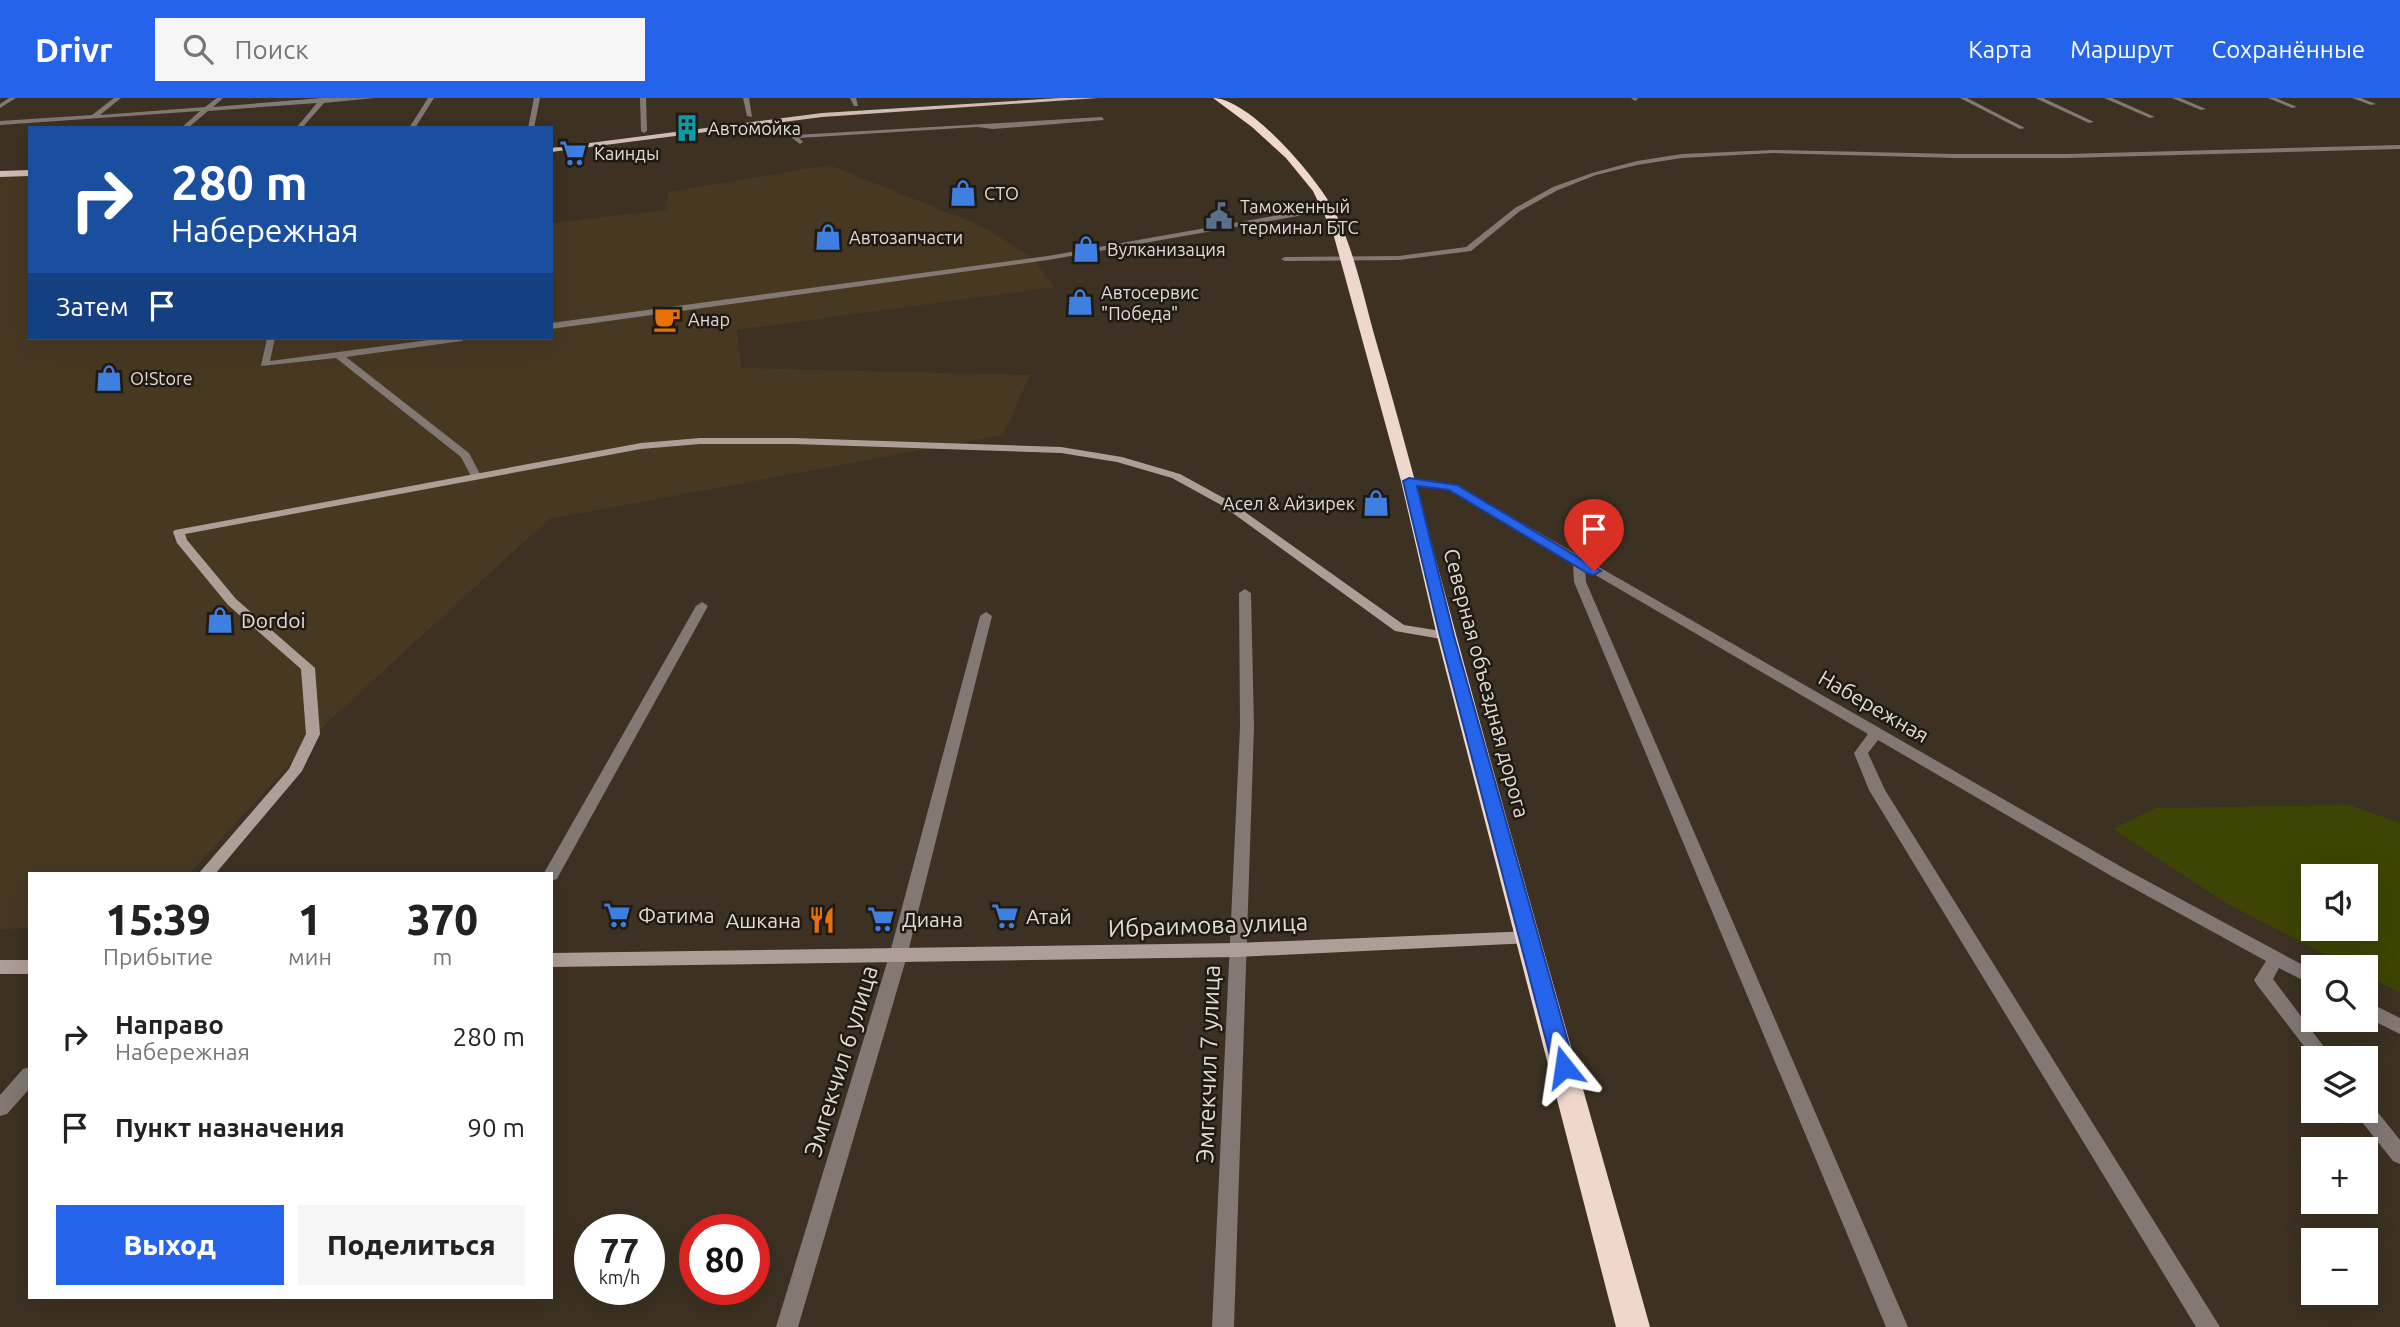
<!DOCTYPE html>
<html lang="ru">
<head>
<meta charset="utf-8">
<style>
	:root { --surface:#fff; --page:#f6f6f6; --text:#222; --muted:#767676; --accent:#2563eb }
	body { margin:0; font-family:Ubuntu,sans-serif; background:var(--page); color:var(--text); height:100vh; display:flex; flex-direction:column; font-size:26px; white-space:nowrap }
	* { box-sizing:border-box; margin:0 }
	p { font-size:23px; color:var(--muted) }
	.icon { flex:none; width:38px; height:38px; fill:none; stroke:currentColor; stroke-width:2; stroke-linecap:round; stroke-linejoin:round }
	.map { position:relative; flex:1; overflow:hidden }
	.sheet { position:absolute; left:28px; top:774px; width:525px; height:427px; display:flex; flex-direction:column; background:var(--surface); border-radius:0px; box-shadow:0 7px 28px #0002 }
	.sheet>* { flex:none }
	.top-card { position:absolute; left:28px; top:28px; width:525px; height:214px; border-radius:0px; box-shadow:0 7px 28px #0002; background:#1a4fa0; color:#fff; overflow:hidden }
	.fabs { position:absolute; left:2301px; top:766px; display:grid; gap:14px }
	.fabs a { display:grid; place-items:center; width:77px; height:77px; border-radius:0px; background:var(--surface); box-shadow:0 7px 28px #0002; font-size:35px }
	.speed { position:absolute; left:574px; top:1116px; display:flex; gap:14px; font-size:35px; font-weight:700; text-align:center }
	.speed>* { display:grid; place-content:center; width:91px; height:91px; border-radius:50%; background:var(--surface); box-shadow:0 7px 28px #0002; line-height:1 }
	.speed small { font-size:18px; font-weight:400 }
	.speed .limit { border:10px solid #d22; background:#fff; color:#111 }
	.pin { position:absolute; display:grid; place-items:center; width:60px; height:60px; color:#fff; margin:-72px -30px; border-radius:50% 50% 50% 0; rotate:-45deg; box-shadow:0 0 7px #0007 }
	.pin .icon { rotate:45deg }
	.me { position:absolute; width:77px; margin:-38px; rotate:345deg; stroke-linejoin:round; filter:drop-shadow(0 0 5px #0008) }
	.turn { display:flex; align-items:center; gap:24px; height:147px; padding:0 28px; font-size:32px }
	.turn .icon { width:91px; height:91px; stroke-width:2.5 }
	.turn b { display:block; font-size:49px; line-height:60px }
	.then { display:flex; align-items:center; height:66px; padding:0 28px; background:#0003; gap:14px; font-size:26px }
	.eta { display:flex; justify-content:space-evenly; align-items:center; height:119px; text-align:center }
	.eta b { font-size:42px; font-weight:800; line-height:49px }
	.action { display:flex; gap:14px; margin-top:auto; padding:14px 28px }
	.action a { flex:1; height:80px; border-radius:0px; background:var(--accent); color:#fff; font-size:28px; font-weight:800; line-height:80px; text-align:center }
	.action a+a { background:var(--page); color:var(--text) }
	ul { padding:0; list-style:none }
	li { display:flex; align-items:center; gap:21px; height:91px; padding:0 28px }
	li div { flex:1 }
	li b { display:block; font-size:26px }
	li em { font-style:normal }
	header { display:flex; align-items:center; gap:42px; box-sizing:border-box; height:98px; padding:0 35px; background:var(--accent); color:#fff }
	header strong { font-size:33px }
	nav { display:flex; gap:38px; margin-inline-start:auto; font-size:24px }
	.search { width:490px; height:63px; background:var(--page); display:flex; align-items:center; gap:18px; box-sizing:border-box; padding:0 24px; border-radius:0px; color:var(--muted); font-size:26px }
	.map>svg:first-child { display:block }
	.built { fill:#473822 }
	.green { fill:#3e4404; fill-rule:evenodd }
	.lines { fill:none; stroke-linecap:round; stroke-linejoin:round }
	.street { fill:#827874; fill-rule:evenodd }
	.secondary { fill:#ae9e98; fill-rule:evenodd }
	.primary { fill:#d0bcb4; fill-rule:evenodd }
	.highway { fill:#efd7cd; fill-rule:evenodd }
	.route { fill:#2563eb; stroke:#184099; stroke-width:2 }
	.labels { text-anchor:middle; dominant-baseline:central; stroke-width:5; stroke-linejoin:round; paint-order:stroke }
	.far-poi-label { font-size:18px; fill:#e2dbd1; stroke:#1f1a13; text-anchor:start }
	.poi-label { font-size:21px; fill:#e2dbd1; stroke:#1f1a13; text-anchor:start }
	.street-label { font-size:21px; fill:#e2dbd1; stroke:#1f1a13 }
	.near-street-label { font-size:24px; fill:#e2dbd1; stroke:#1f1a13 }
</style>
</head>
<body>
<header>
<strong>Drivr</strong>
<div class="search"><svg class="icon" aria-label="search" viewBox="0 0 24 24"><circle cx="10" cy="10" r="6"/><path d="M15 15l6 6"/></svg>Поиск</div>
<nav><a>Карта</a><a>Маршрут</a><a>Сохранённые</a></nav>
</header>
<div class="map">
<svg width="2400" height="1229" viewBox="0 0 2400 1229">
	<rect width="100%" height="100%" fill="#3c3122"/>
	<path class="built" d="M829 67 984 129 1031 159 1055 189 737 232 741 270 1030 277 1003 337 549 421 329 623 190 775H30V830L0 831V79L30 78V240H551V125L666 112 668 94Z"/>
	<path class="green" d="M2349 707 2400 725V895L2366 877V870H2351L2226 805 2113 731 2156 710ZM2314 779H2366V831H2314Z"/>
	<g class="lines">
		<g class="street">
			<path d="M9 0H16L0 10V6Z"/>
			<path d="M114 0H121L100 17 205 9 217 0H223L213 9 322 0H375L324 5 302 30H296L317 5 208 13 188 30H181L200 13 0 27V23L92 17Z"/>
			<path d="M428 0H434L415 30H409Z"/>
			<path d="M534 0H540L534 30H528Z"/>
			<path d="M640 0H646L647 33 644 35 641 33Z"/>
			<path d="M743 0H749L752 19 747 18Z"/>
			<path d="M850 0H856L858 8H854Z"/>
			<path d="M1631 0H1637L1638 1 1635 3Z"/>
			<path d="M1960 0H1967L2025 30 2020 31Z"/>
			<path d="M2035 0H2043L2094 24 2089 25Z"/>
			<path d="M2104 0H2112L2155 19 2150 20Z"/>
			<path d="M2172 0H2180L2206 11 2201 12Z"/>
			<path d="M2268 0H2276L2297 9 2292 10Z"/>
			<path d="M2352 0H2361L2376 6 2371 7Z"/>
			<path d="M1102 19 1104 22 993 31 977 29 799 40 803 44 800 46 770 23 775 22 795 37Z"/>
			<path d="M2400 47V51L2067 60H1956L1773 55 1682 60 1637 67 1596 77 1558 92 1520 113 1471 153 1399 162 1285 163 1281 161 1285 159 1399 158 1466 149 1515 110 1553 89 1592 75 1637 63 1682 56 1773 52 1956 56H2067Z"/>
			<path d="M1329 108 1332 112 1048 162 551 231V225L1048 158Z"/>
			<path d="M267 240H275L270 263 444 240H466L462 243 346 259 469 355 481 378 480 380H472L461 359 336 260 261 268Z"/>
			<path d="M1409 380 1456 387 2125 771 2314 873V888L2279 870 2273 881 2333 961H2314L2257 887 2254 882 2266 863 2113 779 1878 642 1868 655 1885 692 2220 1229H2196L1869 692 1854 655 1868 636 1585 471 1586 484 1908 1229H1886L1574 484 1573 464 1449 392 1405 385 1404 383Z"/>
			<path d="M1245 491 1251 495 1254 629 1234 1229H1212L1240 629 1239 495Z"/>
			<path d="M702 504 708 508 559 777 557 781 551 783V775H544L696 508Z"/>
			<path d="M986 514 992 518 907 858 798 1229H776L889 858 980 518Z"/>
			<path d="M2366 903 2400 920V936L2366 919Z"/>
			<path d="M30 969V990L7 1016 0 1018V997L23 971Z"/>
			<path d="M2366 1005 2372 1007 2400 1042V1066L2393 1063 2358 1019 2355 1013H2366Z"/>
		</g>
		<g class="secondary">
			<path d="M700 340H794L1061 349 1122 359 1180 376 1231 404 1404 527 1447 534 1453 538 1447 542 1395 533 1223 408 1172 380 1117 364 1061 355 794 346H700L641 351 185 436 187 442 236 501 315 570 320 636 302 673 216 775H199L289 671 306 636 301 571 228 507 177 445 173 434 175 432 641 345Z"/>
			<path d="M1530 833 1536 834 1539 839 1536 844 1530 845 1237 859 551 869V855L1237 845Z"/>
			<rect x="0" y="862" width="30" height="14"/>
		</g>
		<g class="primary">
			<path d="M1060 0H1098L822 19 551 54V50L822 15Z"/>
			<path d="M30 72V78L0 79V73Z"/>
		</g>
		<path class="highway" d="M1213 0C1250 0 1320 83 1336 116 1355 155 1364 201 1376 243 1405 342 1430 441 1457 540 1519 770 1586 999 1650 1229H1616L1437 538 1401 383 1333 135 1313 93 1286 60 1252 29Z"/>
	</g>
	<path class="route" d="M1409 380 1457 387 1601 473 1594 477 1589 476 1449 392 1417 388 1454 538 1575 969 1572 975 1564 978 1557 975 1553 969 1440 538 1403 383Z"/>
	<defs>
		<symbol id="building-bare" viewBox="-9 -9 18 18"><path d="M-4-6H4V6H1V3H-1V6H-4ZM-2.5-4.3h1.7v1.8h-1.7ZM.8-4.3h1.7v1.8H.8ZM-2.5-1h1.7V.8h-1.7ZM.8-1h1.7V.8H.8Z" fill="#0f9aa8" stroke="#1f1a13" stroke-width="2.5" paint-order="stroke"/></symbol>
		<symbol id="supermarket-bare" viewBox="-9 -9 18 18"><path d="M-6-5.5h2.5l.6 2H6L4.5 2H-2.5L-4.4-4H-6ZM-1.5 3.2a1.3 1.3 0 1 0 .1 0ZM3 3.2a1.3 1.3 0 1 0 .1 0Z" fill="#3f7fe0" stroke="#1f1a13" stroke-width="2.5" paint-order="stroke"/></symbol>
		<symbol id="shop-bare" viewBox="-9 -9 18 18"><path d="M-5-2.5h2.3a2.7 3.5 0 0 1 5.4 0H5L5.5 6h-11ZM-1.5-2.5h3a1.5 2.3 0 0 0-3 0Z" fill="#3f7fe0" stroke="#1f1a13" stroke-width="2.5" paint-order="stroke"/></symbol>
		<symbol id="civic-bare" viewBox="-9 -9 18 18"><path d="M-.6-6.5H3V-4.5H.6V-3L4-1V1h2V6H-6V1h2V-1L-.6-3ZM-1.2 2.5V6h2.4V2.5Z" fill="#5c6f8a" stroke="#1f1a13" stroke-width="2.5" paint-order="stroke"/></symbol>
		<symbol id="cafe-bare" viewBox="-9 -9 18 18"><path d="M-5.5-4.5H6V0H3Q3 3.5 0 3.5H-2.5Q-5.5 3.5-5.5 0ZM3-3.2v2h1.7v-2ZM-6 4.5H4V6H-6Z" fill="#e8710a" stroke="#1f1a13" stroke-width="2.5" paint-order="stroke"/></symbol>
		<symbol id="restaurant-bare" viewBox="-9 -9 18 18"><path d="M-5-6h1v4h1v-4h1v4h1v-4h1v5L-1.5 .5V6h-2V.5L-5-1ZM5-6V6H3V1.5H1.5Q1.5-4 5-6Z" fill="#e8710a" stroke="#1f1a13" stroke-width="2.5" paint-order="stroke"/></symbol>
	</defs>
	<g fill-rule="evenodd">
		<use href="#building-bare" x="668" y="11" width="38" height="38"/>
		<use href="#supermarket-bare" x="554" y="36" width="38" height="38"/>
		<use href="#shop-bare" x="944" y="76" width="38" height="38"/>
		<use href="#civic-bare" x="1200" y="99" width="38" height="38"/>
		<use href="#shop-bare" x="809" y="120" width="38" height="38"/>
		<use href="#shop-bare" x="1067" y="132" width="38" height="38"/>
		<use href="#shop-bare" x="1061" y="185" width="38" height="38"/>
		<use href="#cafe-bare" x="648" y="202" width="38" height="38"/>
		<use href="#shop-bare" x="90" y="261" width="38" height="38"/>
		<use href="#shop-bare" x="1357" y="386" width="38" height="38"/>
		<use href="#shop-bare" x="201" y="503" width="38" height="38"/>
		<use href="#supermarket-bare" x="598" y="798" width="38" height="38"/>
		<use href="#supermarket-bare" x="986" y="799" width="38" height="38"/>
		<use href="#supermarket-bare" x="862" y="802" width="38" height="38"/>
		<use href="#restaurant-bare" x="803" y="803" width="38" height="38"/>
	</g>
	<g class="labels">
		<g class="far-poi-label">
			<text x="708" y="30">Автомойка</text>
			<text x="594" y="55">Каинды</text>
			<text x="984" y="95">СТО</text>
			<text x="1240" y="108">Таможенный<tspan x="1240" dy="21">терминал БТС</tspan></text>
			<text x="849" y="139">Автозапчасти</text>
			<text x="1107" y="151">Вулканизация</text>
			<text x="1101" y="194">Автосервис<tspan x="1101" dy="21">"Победа"</tspan></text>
			<text x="688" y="221">Анар</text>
			<text x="130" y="280">O!Store</text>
			<text x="1355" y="405" text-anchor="end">Асел &amp; Айзирек</text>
		</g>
		<g class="poi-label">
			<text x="241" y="522">Dordoi</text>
			<text x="638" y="817">Фатима</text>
			<text x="1026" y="818">Атай</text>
			<text x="902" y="821">Диана</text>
			<text x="801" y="822" text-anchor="end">Ашкана</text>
		</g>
		<g class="street-label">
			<text transform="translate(1487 585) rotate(75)">Северная объездная дорога</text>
			<text transform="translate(1874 608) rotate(30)">Набережная</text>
		</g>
		<g class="near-street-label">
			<text transform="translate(1208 827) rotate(-2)">Ибраимова улица</text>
			<text transform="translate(841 963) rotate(-73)">Эмгекчил 6 улица</text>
			<text transform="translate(1208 966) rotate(-88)">Эмгекчил 7 улица</text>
		</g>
	</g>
</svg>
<div class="fabs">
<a><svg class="icon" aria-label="sound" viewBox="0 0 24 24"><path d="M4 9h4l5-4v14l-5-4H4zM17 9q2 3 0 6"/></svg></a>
<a><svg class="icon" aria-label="search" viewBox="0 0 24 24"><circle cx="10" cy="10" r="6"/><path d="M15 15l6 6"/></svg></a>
<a><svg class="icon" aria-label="layers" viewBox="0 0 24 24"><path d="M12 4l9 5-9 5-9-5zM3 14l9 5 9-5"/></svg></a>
<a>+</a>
<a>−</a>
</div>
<div class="speed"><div>77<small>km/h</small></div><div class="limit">80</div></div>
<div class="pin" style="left:1594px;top:473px;background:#d93025"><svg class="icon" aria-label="arrive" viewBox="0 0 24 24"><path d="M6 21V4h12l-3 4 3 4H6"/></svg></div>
<svg class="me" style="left:1564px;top:969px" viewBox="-20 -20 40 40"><path d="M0-17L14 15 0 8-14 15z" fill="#2563eb" stroke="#fff" stroke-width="4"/></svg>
<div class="top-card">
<div class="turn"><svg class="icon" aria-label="right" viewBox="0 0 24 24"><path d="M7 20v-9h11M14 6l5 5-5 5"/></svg><div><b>280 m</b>Набережная</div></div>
<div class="then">Затем<svg class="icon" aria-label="arrive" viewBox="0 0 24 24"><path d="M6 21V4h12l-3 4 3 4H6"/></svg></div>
</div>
<section class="sheet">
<div class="eta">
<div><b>15:39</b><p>Прибытие</p></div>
<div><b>1</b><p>мин</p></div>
<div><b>370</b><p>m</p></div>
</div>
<ul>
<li><svg class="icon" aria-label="right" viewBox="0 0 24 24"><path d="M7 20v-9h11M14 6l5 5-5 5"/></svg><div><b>Направо</b><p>Набережная</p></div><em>280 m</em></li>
<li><svg class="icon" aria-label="arrive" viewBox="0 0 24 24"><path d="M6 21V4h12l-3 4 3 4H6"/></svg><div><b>Пункт назначения</b></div><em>90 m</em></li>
</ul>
<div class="action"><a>Выход</a><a>Поделиться</a></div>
</section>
</div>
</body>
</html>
